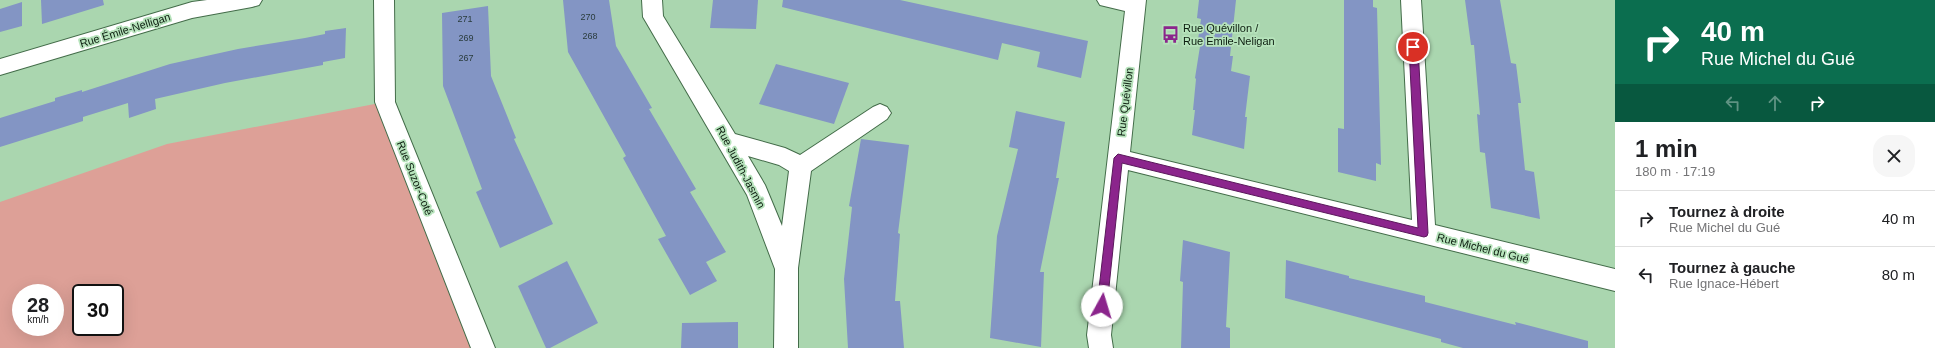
<!DOCTYPE html>
<html lang="fr">
<head>
<meta charset="utf-8">
<style>
	:root { --surface:#fff; --page:#f6f6f6; --text:#202124; --muted:#757577; --line:#e0e0e0 }
	body { margin:0; font-family:Helvetica,sans-serif; background:var(--page); color:var(--text); height:100vh; display:flex; flex-direction:column; font-size:15px; white-space:nowrap }
	* { box-sizing:border-box; margin:0 }
	p { font-size:13px; color:var(--muted) }
	.icon { flex:none; width:22px; height:22px; fill:none; stroke:currentColor; stroke-width:2; stroke-linecap:round; stroke-linejoin:round }
	.map { position:relative; flex:1; overflow:hidden }
	.panel { display:flex; flex-direction:column; background:var(--surface); width:320px }
	.panel>* { flex:none }
	.top-card { background:#0b6e4f; color:#fff; overflow:hidden }
	.speed { position:absolute; left:12px; top:284px; display:flex; gap:8px; font-size:20px; font-weight:700; text-align:center }
	.speed>* { display:grid; place-content:center; width:52px; height:52px; border-radius:50%; background:var(--surface); box-shadow:0 4px 16px #0002; line-height:1 }
	.speed small { font-size:10px; font-weight:400 }
	.speed .limit { border:2px solid #111; border-radius:6px; background:#fff; color:#111 }
	.pin { position:absolute; display:grid; place-items:center; width:34px; height:34px; color:#fff; margin:-17px; border:2px solid #fff; border-radius:50%; box-shadow:0 1px 4px #0007 }
	.me { position:absolute; width:44px; margin:-22px; rotate:6deg; stroke-linejoin:round; filter:drop-shadow(0 0 3px #0008) }
	.turn { display:flex; align-items:center; gap:14px; height:84px; padding:0 20px; font-size:18px }
	.turn .icon { width:52px; height:52px; stroke-width:2.5 }
	.turn b { display:block; font-size:28px; line-height:34px }
	.lanes { display:flex; align-items:center; height:38px; padding:0 20px; background:#0003; justify-content:center; gap:20px; direction:ltr }
	.lanes .off { opacity:.35 }
	.round { display:grid; place-items:center; flex:none; width:42px; height:42px; border-radius:16px; background:var(--page) }
	.overview { display:flex; align-items:center; justify-content:space-between; height:68px; padding:0 20px }
	h1 { font-size:24px; font-weight:800; line-height:30px }
	ul { padding:0; list-style:none }
	li { display:flex; align-items:center; gap:12px; height:56px; padding:0 20px; border-top:1px solid var(--line) }
	li div { flex:1 }
	li b { display:block; font-size:15px }
	li em { font-style:normal }
	main { display:flex; flex:1; min-height:0 }
	.map>svg:first-child { display:block }
	.green { fill:#dda097; fill-rule:evenodd }
	.building { fill:#8395c4 }
	.lines { fill:none; stroke-linecap:round; stroke-linejoin:round }
	.street-casing { stroke:#436c49; stroke-width:2 }
	.street { fill:#fff; fill-rule:evenodd }
	.route { fill:#8b258c; stroke:#5a185b }
	.labels { text-anchor:middle; dominant-baseline:central; stroke-width:3.5; stroke-linejoin:round; paint-order:stroke }
	.number-label { font-size:9px; fill:#2a3c3d }
	.poi-label { font-size:11px; fill:#0d1e10; stroke:#b6e3bb; text-anchor:start }
	.street-label { font-size:11px; fill:#0d1e10; stroke:#b6e3bb }
</style>
</head>
<body>
<main>
<div class="map">
<svg width="1615" height="348" viewBox="0 0 1615 348">
	<rect width="100%" height="100%" fill="#aad6af"/>
	<path class="green" d="M385 102 483 348H0V202L167 144ZM21 293H55V327H21ZM81 293H115V327H81Z"/>
	<g class="building">
		<path d="M41 0H103L104 5 42 24Z"/>
		<path d="M563 0H609L616 46 652 108 649 109 696 189 690 192 726 252 706 262 717 281 690 295 658 239 666 236 623 158 626 156 568 52Z"/>
		<path d="M713 0H758L756 29 710 28Z"/>
		<path d="M783 0H900L1088 41 1081 78 1037 67 1040 52 1002 43 998 60 782 7Z"/>
		<path d="M1199 0H1236L1230 56H1233L1231 71 1250 76 1245 117H1247L1244 149 1192 135 1195 110H1193L1196 79 1195 78 1201 40H1198L1201 19 1197 18Z"/>
		<path d="M1344 0H1373V7L1377 8 1381 165 1376 163V181L1338 172V128L1344 129Z"/>
		<path d="M1465 0H1500L1511 63 1516 64 1521 103H1518L1525 170 1534 172 1540 219 1491 208 1485 153 1480 152 1477 114 1480 115 1474 45H1471Z"/>
		<path d="M22 2V26L0 32V9Z"/>
		<path d="M488 6 491 76 516 138 514 139 553 224 500 248 476 192 482 189 443 86 442 13Z"/>
		<path d="M346 28 345 58 323 62V65L225 83 155 99 156 109 129 118 128 103 83 117V121L0 147V118L55 101V98L82 90V92L170 64 238 49 305 38 325 34V31Z"/>
		<path d="M776 64 849 83 834 124 759 104Z"/>
		<path d="M1016 111 1065 122 1056 178H1059L1040 272H1044L1041 347 990 338 997 236 1018 149 1009 147Z"/>
		<path d="M861 139 909 145 898 233 900 234 895 301H900L904 348H848L844 279 852 207 849 206Z"/>
		<path d="M1183 240 1230 252 1226 327 1230 328V348H1181L1183 282 1180 281Z"/>
		<path d="M1286 260 1349 276V278L1425 296V302L1516 325 1515 322 1588 341V348H1463L1441 342V339L1285 298Z"/>
		<path d="M567 261 598 323 550 348H546L518 286Z"/>
		<path d="M738 322V348H681L682 323Z"/>
	</g>
	<g class="lines">
		<defs>
			<g id="street">
				<path d="M207 0H262L259 5 252 7 192 18 0 75V59L192 2Z"/>
				<path d="M374 0H394L395 102 495 348H471L375 102Z"/>
				<path d="M642 0H662L663 16 735 134 785 148 800 155 873 107 880 104 887 107 891 113 887 119 811 171 798 268V348H774L775 269 747 195 646 22 643 17ZM748 156 779 165 789 171 782 226 765 185Z"/>
				<path d="M1097 0H1146L1130 152 1412 220 1401 0H1421L1435 225 1615 269V291L1128 170 1111 335 1113 348H1089L1087 335 1125 11 1100 5Z"/>
			</g>
		</defs>
		<use href="#street" class="street-casing"/>
		<use href="#street" class="street"/>
	</g>
	<path class="route" d="M1413 43 1418 47 1428 233 1427 236 1424 237 1122 163 1107 306 1106 309 1102 310 1099 309 1097 306 1114 158 1118 154 1418 228 1409 47Z"/>
	<defs>
		<symbol id="bus-bare" viewBox="-9 -9 18 18"><path d="M-5-6H5V4H4V6H2V4H-2V6H-4V4H-5ZM-3.5-4V0h7V-4ZM-3.5 1.2v1.5H-2V1.2ZM2 1.2v1.5H3.5V1.2Z" fill="#8b258c" stroke="#b6e3bb" stroke-width="2.5" paint-order="stroke"/></symbol>
	</defs>
	<g fill-rule="evenodd">
		<use href="#bus-bare" x="1158" y="22" width="25" height="25"/>
	</g>
	<g class="labels">
		<g class="number-label">
			<text x="588" y="17">270</text>
			<text x="465" y="19">271</text>
			<text x="590" y="36">268</text>
			<text x="466" y="38">269</text>
			<text x="466" y="58">267</text>
		</g>
		<g class="poi-label">
			<text x="1183" y="28">Rue Quévillon /<tspan x="1183" dy="13">Rue Emile-Neligan</tspan></text>
		</g>
		<g class="street-label">
			<text transform="translate(125 30) rotate(-17)">Rue Émile-Nelligan</text>
			<text transform="translate(1125 102) rotate(-83)">Rue Quévillon</text>
			<text transform="translate(741 167) rotate(62)">Rue Judith-Jasmin</text>
			<text transform="translate(415 178) rotate(68)">Rue Suzor-Coté</text>
			<text transform="translate(1483 248) rotate(14)">Rue Michel du Gué</text>
		</g>
	</g>
</svg>
<div class="speed"><div>28<small>km/h</small></div><div class="limit">30</div></div>
<div class="pin" style="left:1413px;top:47px;background:#d93025"><svg class="icon" aria-label="arrive" viewBox="0 0 24 24"><path d="M6 21V4h12l-3 4 3 4H6"/></svg></div>
<svg class="me" style="left:1102px;top:306px" viewBox="-20 -20 40 40"><circle r="19" fill="#fff"/><path d="M0-13L10 11 0 6-10 11z" fill="#8b258c"/></svg>
</div>
<section class="panel">
<div class="top-card">
<div class="turn"><svg class="icon" aria-label="right" viewBox="0 0 24 24"><path d="M7 20v-9h11M14 6l5 5-5 5"/></svg><div><b>40 m</b>Rue Michel du Gué</div></div>
<div class="lanes"><svg class="icon off" aria-label="left" viewBox="0 0 24 24"><path d="M17 20v-9H6M10 6l-5 5 5 5"/></svg><svg class="icon off" aria-label="ahead" viewBox="0 0 24 24"><path d="M12 20V5M6 11l6-6 6 6"/></svg><svg class="icon" aria-label="right" viewBox="0 0 24 24"><path d="M7 20v-9h11M14 6l5 5-5 5"/></svg></div>
</div>
<div class="overview"><div><h1>1 min</h1><p>180 m · 17:19</p></div><a class="round"><svg class="icon" aria-label="close" viewBox="0 0 24 24"><path d="M6 6l12 12M18 6L6 18"/></svg></a></div>
<ul>
<li><svg class="icon" aria-label="right" viewBox="0 0 24 24"><path d="M7 20v-9h11M14 6l5 5-5 5"/></svg><div><b>Tournez à droite</b><p>Rue Michel du Gué</p></div><em>40 m</em></li>
<li><svg class="icon" aria-label="left" viewBox="0 0 24 24"><path d="M17 20v-9H6M10 6l-5 5 5 5"/></svg><div><b>Tournez à gauche</b><p>Rue Ignace-Hébert</p></div><em>80 m</em></li>
</ul>
</section>
</main>
</body>
</html>
